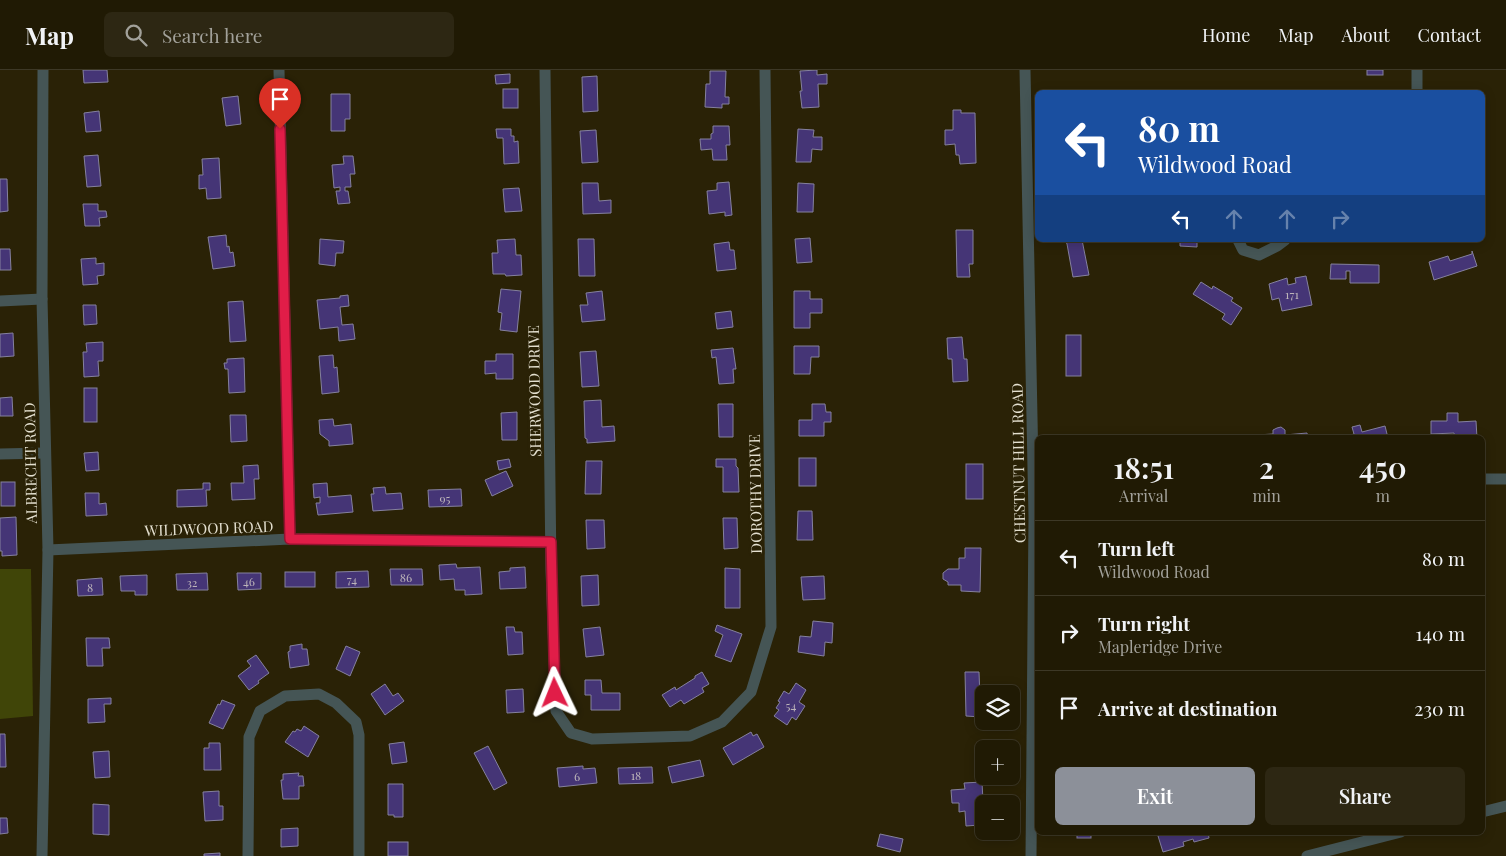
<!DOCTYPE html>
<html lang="en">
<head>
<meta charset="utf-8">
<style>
	:root { --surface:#201a04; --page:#2d2713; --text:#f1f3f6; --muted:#a2a19a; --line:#3d3826; --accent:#8c9099 }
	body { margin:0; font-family:"Playfair Display",serif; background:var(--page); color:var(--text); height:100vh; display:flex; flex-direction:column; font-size:19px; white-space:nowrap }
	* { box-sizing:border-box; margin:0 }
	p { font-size:16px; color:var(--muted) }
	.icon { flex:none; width:28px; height:28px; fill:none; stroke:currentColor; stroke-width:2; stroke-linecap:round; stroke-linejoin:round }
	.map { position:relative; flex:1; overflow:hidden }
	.drawer { position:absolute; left:1035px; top:365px; width:450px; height:400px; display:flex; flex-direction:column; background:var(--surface); border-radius:8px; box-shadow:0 2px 12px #0003,0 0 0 1px var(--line) }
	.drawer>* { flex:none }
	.guide { position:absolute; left:1035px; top:20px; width:450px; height:152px; border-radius:8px; box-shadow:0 2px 12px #0003,0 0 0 1px var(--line); background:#1a4fa0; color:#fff; overflow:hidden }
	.tools { position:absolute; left:975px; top:615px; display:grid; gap:10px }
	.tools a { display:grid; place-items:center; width:45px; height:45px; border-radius:8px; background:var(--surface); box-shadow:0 2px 12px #0003,0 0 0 1px var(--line); font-size:25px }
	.pin { position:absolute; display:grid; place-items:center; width:42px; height:42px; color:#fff; margin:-51px -21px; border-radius:50% 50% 50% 0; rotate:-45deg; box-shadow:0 0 5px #0007 }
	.pin .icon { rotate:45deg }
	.me { position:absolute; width:55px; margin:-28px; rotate:358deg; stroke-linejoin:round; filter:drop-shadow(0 0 4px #0008) }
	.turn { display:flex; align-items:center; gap:18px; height:105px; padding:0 20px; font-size:22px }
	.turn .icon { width:65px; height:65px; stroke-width:2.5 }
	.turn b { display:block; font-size:35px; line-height:42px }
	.lanes { display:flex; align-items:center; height:48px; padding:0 20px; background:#0003; justify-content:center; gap:25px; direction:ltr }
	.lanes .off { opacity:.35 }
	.eta { display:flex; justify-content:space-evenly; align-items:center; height:85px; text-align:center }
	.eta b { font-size:30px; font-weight:600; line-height:35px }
	.button { display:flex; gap:10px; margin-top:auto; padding:10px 20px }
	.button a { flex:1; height:58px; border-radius:8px; background:var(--accent); color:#fff; font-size:20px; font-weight:600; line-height:58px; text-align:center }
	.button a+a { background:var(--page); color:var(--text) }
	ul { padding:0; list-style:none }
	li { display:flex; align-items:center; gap:15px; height:75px; padding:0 20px; border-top:1px solid var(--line) }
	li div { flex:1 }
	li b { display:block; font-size:19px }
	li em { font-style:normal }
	header { display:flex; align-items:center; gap:30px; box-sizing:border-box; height:70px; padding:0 25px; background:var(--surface); border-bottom:1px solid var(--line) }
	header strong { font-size:24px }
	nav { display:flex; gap:28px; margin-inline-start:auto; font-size:18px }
	.search { width:350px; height:45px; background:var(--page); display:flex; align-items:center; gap:12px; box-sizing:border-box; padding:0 18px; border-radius:8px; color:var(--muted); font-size:19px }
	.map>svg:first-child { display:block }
	.green { fill:#404508 }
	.building { fill:#453576; stroke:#85819e }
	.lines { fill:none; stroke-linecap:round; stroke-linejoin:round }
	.street { stroke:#455555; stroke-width:11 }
	.route-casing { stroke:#92132f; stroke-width:12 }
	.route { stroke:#e11d48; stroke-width:9 }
	.labels { text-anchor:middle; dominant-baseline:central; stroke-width:5; stroke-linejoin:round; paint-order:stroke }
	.number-label { font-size:12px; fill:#bcb4b9 }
	.street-label { font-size:15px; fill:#e3dfcf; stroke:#2a2206 }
</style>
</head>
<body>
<header>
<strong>Map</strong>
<div class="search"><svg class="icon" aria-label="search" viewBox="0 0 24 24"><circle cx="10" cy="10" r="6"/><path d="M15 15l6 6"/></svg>Search here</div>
<nav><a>Home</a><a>Map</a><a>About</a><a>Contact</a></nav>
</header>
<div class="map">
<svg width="1506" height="786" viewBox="0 0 1506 786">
	<rect width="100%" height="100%" fill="#2a2206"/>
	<path class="green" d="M0 499H31L33 646 0 649Z"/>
	<g class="building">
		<path d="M83 0H107L108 12 84 13Z"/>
		<path d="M817 0V5L827 4V14H818L819 37 802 38 800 21H802L800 1Z"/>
		<rect x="1367" y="0" width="16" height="5"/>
		<path d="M710 1H726L725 27H729V34H722V38L705 37 706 14H710Z"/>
		<path d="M510 4V13L496 14 495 5Z"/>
		<path d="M597 6 598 41 583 42 582 7Z"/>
		<rect x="503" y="19" width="15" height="19"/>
		<path d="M331 24H350V49H345V61H331Z"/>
		<path d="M238 26 241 54 226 56 222 28Z"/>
		<path d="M953 40H961V43H975L976 93 960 94 959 85H956L955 74 945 75V60H953Z"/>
		<path d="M99 41 101 61 86 62 84 43Z"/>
		<path d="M713 56H729L730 75H726L727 90H713L712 79 701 80 700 69H711V64L713 63Z"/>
		<path d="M496 59H511V66H514V72L518 71 519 93 504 94 503 68H497Z"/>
		<path d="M798 59 814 60 813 67H822V80L812 79 811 92H796Z"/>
		<path d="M596 60 598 92 582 93 580 61Z"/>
		<path d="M98 85 101 116 87 117 84 86Z"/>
		<path d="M343 86H353L355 104H350L351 117H345V121H348L350 133 338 134 336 121H340V117L334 118 332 95 344 94Z"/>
		<path d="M219 88 221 128 207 129 206 118 199 119V105H203L202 89Z"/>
		<path d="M0 109H7L8 141 0 142Z"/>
		<path d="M729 112 732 145 725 146V142L709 144 707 121 717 120V113Z"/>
		<path d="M582 113H598L599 131 611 130V143L583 144Z"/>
		<path d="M798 113 814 114 813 142H797Z"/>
		<path d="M519 118 522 141 505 142 503 119Z"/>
		<path d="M83 134H98V141H106L107 147 99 148 100 156H85Z"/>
		<path d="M956 160H973V194H969L970 207H957Z"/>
		<path d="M226 165 227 177 229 176 230 183 233 182 235 196 213 199 208 167Z"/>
		<path d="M810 168 812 192 797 193 795 169Z"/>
		<path d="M320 169 344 171 343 183H336L335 196 319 194Z"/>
		<path d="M515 169 516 185H521L522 205 506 206 505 204H493L492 183H498L497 170Z"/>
		<path d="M578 169H594L595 206H579Z"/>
		<path d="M1065 170H1082L1089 205 1073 207 1067 174Z"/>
		<path d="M1180 170H1197V177L1180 176Z"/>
		<path d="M729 172 730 180H734L736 199 717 201 714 174Z"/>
		<path d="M0 179H10L11 200H0Z"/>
		<path d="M1472 181 1477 196 1434 210 1429 192 1448 186 1450 191 1472 184Z"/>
		<path d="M96 188V194L104 193V205L97 206 98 214 83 215 81 189Z"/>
		<path d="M1331 194 1379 195V213H1350V201H1346V209H1330Z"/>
		<path d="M1306 206 1312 235 1282 241 1279 228 1272 230 1269 214 1287 208 1288 215 1296 213 1295 208Z"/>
		<path d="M1201 212 1212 219 1213 216 1233 228 1231 231 1242 238 1231 255 1222 249 1225 244 1193 224Z"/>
		<path d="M501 219 521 221 517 262 500 260 502 243 498 242Z"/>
		<path d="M602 221 605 250 582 252 580 235H588L586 223Z"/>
		<path d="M794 221H810V229H822V243H810V258H794Z"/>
		<path d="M348 225 349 236 340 237 342 255 353 254 355 269 339 271 338 257 320 259 317 230 340 228V226Z"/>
		<path d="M243 231 246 271 230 272 228 232Z"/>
		<path d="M83 235H96L97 254 84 255Z"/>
		<path d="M731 241 733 257 717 259 715 243Z"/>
		<path d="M13 263 14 286 0 287V264Z"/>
		<rect x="1066" y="265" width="15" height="41"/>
		<path d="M962 267 964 289H967L968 311 953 312 952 289H948L947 268Z"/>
		<path d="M103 272V291H98L99 306 84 307 83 282H87L86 273Z"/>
		<path d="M794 276H819V287H811L810 304H794Z"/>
		<path d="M733 278 736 299H733L734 313 719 314 716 287 712 288 711 280Z"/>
		<path d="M596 281 599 316 582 317 580 282Z"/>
		<path d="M496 284H513V309H496V303L485 304V291H496Z"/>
		<path d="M333 285 334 298 337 297 339 322 322 324 319 286Z"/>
		<path d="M244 288 245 322 229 323 228 299H225L224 293H227V289Z"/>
		<rect x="84" y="318" width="13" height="34"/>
		<path d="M12 327 13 346H0V328Z"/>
		<path d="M601 330 602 357 614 356 615 371 587 373V369L585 368 584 331Z"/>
		<path d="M718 334H733V367H719Z"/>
		<path d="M812 334H825L826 342H831V352H824V366H799V350H812Z"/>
		<path d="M517 342V370H502L501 343Z"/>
		<path d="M1447 343H1458V352L1476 351 1477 368H1455L1454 363 1431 364V351H1447Z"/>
		<path d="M230 345H246L247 371 231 372Z"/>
		<path d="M333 349 334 356 351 354 353 374 329 376V371L320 364 319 350Z"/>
		<path d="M1360 355 1362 362 1385 356 1388 368H1340L1354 364 1352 357Z"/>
		<path d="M1281 357 1285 360V365L1307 363 1308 368H1257V365L1273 364V360L1277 358Z"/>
		<path d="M98 382 99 400 86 401 84 383Z"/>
		<rect x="799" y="388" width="17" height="28"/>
		<path d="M509 389 511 397 499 400 497 391Z"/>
		<path d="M716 389H736V396L738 398 739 422H723V397H716Z"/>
		<path d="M586 391H602L601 424H585Z"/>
		<rect x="966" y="394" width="17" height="35"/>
		<path d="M258 395 259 409H254L255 429 232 430 231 413H244L243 396Z"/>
		<path d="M506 401 513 416 492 426 485 410Z"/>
		<rect x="1" y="412" width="14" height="24"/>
		<path d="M203 413H210V420H206L207 436 177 437V420L203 419Z"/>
		<path d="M327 413 328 427 351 425 353 442 318 445 316 433H320V427L314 428 313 414Z"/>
		<path d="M385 417 386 424 401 423 403 439 373 441 371 424H374L373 418Z"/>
		<path d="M461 419 462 436 429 437 428 420Z"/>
		<path d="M85 423H99V434L106 433 107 445 86 446Z"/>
		<path d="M798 441H812L813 470H797Z"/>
		<path d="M16 447 17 485 2 486V481H0V448Z"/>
		<path d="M723 448H737L738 478 724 479Z"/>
		<path d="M586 450H604L605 478 587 479Z"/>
		<path d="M965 478H981L980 522 961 521V515H948V512L943 509V503L948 499H959V488H965Z"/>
		<path d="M456 494 457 498 480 497 482 524 465 525V520H455L454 509 440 510 439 495Z"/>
		<path d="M525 497 526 518 500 519 499 502 510 501V498Z"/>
		<path d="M725 498 740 499V538H725Z"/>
		<path d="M390 499H422L423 515H391Z"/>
		<path d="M368 501 369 517 336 518V502Z"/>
		<rect x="285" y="502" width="30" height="15"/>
		<path d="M207 503 208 520H177L176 504Z"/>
		<path d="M237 503H261V519L238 520Z"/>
		<path d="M147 505V525H135V521H121L120 506Z"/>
		<path d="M598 505 599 535 582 536 581 506Z"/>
		<path d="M824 506 825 529 803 530 801 507Z"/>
		<path d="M102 508 103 525 78 526 77 510Z"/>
		<path d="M813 551 833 553 832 573 825 572 824 586 798 582 800 566 811 567Z"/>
		<path d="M717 555 742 564 731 592 715 586 723 565 715 561Z"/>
		<path d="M506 557H514L515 562H522L523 584 508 585Z"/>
		<path d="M600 557 604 585 586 587 583 559Z"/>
		<path d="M86 568H109L110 578H102L103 596H87Z"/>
		<path d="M302 574V579H307L309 595 290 598 288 582 290 581V576Z"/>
		<path d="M346 576 360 582 350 606 336 599Z"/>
		<path d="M256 585 269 603 258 611 259 613 249 620 238 606 251 596 247 591Z"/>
		<path d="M702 602 709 614 702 618 704 622 684 634 681 630 670 637 662 625 675 617 676 620 695 608V606Z"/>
		<path d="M965 602H979L980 628H983V645L981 647 966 646Z"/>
		<path d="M585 610H601L602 623H620V640H591V625H585Z"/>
		<path d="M796 613 806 620 799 632 805 636 796 650 792 647 787 655 774 646 779 640 776 638 780 632 778 631 784 621 789 624Z"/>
		<path d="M385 614 393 626 398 623 404 631 385 645 371 624Z"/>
		<path d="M523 619 524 642 507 643 506 620Z"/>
		<path d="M111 628V634H104L105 652 88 653V629Z"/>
		<path d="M222 630 235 635 223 659 209 653 218 634 220 635Z"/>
		<path d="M304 656 319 666 308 687 285 672 293 661 295 662 297 659 301 661Z"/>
		<path d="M751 662 753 666 757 664 764 677 733 695 723 678Z"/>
		<path d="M0 664H5L6 697H0Z"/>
		<path d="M404 672 407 692 392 694 389 674Z"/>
		<path d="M209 673H220L221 700H204V678H209Z"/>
		<path d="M488 676 507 713 494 720 474 683Z"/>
		<path d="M109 681 110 707 95 708 93 682Z"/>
		<path d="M700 690 704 706 672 713 668 697Z"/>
		<path d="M583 696V699L595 698 597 713 559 717 557 698Z"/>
		<path d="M652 697 653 713 619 714 618 698Z"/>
		<path d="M299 703 298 706H303L304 716H299V729H283L281 710H283V704Z"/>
		<path d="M982 712 983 731 979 735 980 755 966 756 965 741 959 742V733H952L951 720 965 719 964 713Z"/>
		<path d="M388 714H403V747H394V745H388Z"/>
		<path d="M219 721V736H223V750L205 751 203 722Z"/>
		<path d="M93 734 109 735V765L93 764Z"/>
		<path d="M0 748H7L8 763 0 764Z"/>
		<path d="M298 758V776L281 777V759Z"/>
		<rect x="1077" y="762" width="14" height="6"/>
		<path d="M1170 762H1208L1209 768 1194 772 1193 769 1183 772 1184 776 1163 782 1158 766Z"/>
		<path d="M880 764 903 769 900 782 877 776Z"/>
		<rect x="388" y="772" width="20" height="14"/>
		<path d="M220 783V786H204V784Z"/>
	</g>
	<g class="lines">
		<g class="street">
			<path d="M279 0 290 469"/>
			<path d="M545 0 551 500 556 641 571 663 592 669 690 666 722 652 751 622 771 557 765 0"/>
			<path d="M1025 0 1034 447 1031 786"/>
			<path d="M1417 22V0"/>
			<path d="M1238 170 1243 180 1259 185 1277 176 1285 170"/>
			<path d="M0 231 42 229"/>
			<path d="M0 384 45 383"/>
			<path d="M1482 409H1506"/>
			<path d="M48 480 290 469 551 472"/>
			<path d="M1482 742 1506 736"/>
			<path d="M42 786 48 480 42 229 43 0"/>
			<path d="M248 786 249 667 260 641 285 626 319 624 336 633 356 652 359 665V786"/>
			<path d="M1307 786 1401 762"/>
		</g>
	</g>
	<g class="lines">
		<defs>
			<path id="route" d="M280 59 290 469 551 472 555 623"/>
		</defs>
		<use href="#route" class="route-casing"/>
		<use href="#route" class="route"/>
	</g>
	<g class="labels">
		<g class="number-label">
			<text x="1292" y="224">171</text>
			<text x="445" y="428">95</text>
			<text x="406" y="507">86</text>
			<text x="352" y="509">74</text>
			<text x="249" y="511">46</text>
			<text x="192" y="512">32</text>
			<text x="90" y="517">8</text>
			<text x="791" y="635">54</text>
			<text x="636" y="705">18</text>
			<text x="577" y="706">6</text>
		</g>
		<g class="street-label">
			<text transform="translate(534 321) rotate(-91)">SHERWOOD DRIVE</text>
			<text transform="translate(30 393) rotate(-91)">ALBRECHT ROAD</text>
			<text transform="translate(1018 393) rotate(-91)">CHESTNUT HILL ROAD</text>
			<text transform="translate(755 424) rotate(-91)">DOROTHY DRIVE</text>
			<text transform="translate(209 458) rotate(-2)">WILDWOOD ROAD</text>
		</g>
	</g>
</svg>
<div class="tools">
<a><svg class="icon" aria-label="layers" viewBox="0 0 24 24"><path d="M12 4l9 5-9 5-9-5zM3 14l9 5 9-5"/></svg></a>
<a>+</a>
<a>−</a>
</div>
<div class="pin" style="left:280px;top:59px;background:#d93025"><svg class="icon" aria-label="arrive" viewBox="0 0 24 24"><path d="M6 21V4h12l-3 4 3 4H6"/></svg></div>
<svg class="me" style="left:555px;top:623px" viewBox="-20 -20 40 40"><path d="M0-17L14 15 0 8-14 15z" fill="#e11d48" stroke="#fff" stroke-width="4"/></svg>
<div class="guide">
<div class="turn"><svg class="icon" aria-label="left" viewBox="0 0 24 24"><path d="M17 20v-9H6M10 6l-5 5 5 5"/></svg><div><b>80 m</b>Wildwood Road</div></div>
<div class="lanes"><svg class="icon" aria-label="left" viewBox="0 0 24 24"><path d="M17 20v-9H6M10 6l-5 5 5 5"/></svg><svg class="icon off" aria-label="ahead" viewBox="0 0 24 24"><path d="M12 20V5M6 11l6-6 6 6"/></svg><svg class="icon off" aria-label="ahead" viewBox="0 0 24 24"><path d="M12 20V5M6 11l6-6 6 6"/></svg><svg class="icon off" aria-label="right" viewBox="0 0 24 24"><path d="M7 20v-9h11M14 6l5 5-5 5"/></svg></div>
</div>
<section class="drawer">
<div class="eta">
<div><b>18:51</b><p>Arrival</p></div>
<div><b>2</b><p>min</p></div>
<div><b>450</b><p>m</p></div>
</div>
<ul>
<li><svg class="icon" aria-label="left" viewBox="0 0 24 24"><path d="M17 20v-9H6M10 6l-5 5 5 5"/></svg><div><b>Turn left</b><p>Wildwood Road</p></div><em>80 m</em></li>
<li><svg class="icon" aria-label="right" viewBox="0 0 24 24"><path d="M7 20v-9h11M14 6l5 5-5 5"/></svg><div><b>Turn right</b><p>Mapleridge Drive</p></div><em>140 m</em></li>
<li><svg class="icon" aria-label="arrive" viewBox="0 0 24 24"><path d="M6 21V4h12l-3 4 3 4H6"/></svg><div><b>Arrive at destination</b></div><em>230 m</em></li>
</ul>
<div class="button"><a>Exit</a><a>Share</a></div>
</section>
</div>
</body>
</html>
